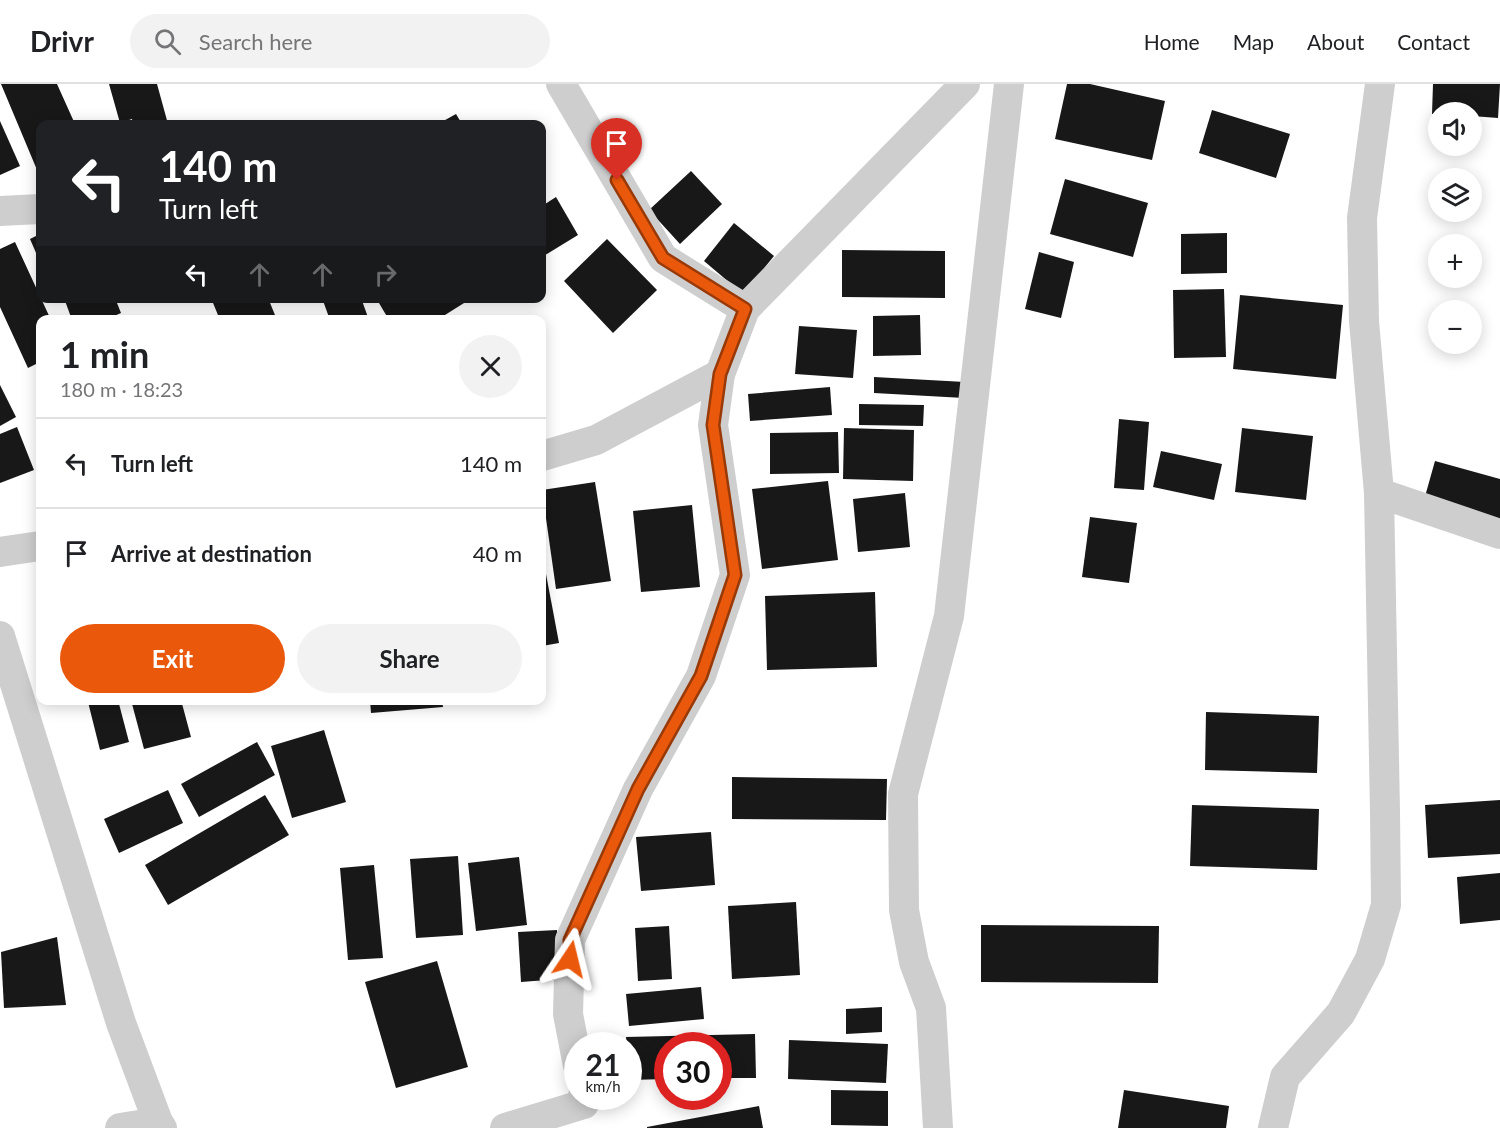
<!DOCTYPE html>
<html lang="en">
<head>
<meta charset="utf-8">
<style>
	:root { --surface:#fff; --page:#f2f2f2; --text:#202124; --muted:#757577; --line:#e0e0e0; --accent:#ea580c }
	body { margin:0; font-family:Lato,sans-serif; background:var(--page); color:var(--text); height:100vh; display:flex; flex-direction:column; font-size:22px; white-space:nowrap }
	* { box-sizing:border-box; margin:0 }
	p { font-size:20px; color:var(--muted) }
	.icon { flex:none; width:33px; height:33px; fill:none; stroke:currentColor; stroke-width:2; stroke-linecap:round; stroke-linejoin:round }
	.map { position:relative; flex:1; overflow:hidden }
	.side { position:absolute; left:36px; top:231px; width:510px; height:390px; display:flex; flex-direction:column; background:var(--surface); border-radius:12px; box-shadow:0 3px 15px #0003 }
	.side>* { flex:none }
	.hud { position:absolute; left:36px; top:36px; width:510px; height:183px; border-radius:12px; box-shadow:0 3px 15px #0003; background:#202124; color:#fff; overflow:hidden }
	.fabs { position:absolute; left:1428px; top:18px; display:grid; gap:12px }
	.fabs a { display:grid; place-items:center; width:54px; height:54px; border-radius:50%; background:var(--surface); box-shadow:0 3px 15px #0003; font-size:30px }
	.speed { position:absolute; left:564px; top:948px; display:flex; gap:12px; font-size:30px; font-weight:700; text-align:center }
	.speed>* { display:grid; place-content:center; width:78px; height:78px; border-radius:50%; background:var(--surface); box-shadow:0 3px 15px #0003; line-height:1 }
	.speed small { font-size:15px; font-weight:400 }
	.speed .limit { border:9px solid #d22; background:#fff; color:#111 }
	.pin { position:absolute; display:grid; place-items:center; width:51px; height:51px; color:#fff; margin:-62px -26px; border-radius:50% 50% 50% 0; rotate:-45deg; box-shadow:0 0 6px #0007 }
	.pin .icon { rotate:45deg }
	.me { position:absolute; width:66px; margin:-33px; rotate:10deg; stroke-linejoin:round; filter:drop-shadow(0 0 4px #0008) }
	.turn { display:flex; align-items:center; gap:21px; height:126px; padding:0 24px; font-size:27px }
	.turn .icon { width:78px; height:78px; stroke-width:2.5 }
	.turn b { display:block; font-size:42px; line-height:51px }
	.lanes { display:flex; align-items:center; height:57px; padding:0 24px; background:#0003; justify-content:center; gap:30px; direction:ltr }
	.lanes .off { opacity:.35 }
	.round { display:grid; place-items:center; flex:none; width:63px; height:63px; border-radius:32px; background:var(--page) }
	.summary { display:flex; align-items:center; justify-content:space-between; height:102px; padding:0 24px }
	h1 { font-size:36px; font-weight:700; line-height:45px }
	.action { display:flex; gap:12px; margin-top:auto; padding:12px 24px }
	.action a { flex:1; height:69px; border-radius:36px; background:var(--accent); color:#fff; font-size:24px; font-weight:700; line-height:69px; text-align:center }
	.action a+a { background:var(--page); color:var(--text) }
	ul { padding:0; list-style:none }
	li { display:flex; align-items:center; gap:18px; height:90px; padding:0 24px; border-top:2px solid var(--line) }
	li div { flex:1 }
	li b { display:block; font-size:22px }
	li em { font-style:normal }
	header { display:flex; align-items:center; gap:36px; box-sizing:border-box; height:84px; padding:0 30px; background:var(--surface); border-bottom:2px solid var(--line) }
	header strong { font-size:28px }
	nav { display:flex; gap:33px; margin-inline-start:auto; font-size:21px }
	.search { width:420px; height:54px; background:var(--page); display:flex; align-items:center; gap:15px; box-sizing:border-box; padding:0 21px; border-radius:33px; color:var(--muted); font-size:22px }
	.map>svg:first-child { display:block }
	.building { fill:#181818 }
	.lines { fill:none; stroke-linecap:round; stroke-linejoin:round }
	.minor { stroke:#cecece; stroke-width:30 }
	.route-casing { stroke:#983908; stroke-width:15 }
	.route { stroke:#ea580c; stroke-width:10 }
</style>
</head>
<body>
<header>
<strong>Drivr</strong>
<div class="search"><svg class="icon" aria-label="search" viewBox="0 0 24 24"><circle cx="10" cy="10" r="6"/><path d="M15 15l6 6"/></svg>Search here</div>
<nav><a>Home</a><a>Map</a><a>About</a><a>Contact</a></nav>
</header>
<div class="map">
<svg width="1500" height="1044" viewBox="0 0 1500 1044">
	<rect width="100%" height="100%" fill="#fff"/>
	<g class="building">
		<path d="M1 0H57L75 40H40V93Z"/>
		<path d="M109 0H157L168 40H133L132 35 120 39Z"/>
		<path d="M1067 0H1090L1165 17 1152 76 1055 55Z"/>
		<path d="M1433 0H1500L1498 34 1472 32V28H1438V30H1432Z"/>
		<path d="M1212 26 1290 50 1276 94 1199 69Z"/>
		<path d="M456 30 462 40H438Z"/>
		<path d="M0 37 20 82 0 91Z"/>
		<path d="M691 87 722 120 680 160 649 126Z"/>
		<path d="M1065 95 1148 119 1133 173 1050 150Z"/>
		<path d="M556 113 578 151 542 173V122Z"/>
		<path d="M734 139 774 172 743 210 704 177Z"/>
		<path d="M1227 149V189L1181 190V150Z"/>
		<path d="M40 150V178L30 155Z"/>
		<path d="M607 155 657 206 613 249 564 197Z"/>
		<path d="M15 158 51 236H40V278L28 284 0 223V165Z"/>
		<path d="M842 166 945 167V214L842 213Z"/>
		<path d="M1039 168 1074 178 1061 234 1025 225Z"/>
		<path d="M1224 205 1226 273 1174 274 1173 206Z"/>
		<path d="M1240 211 1343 221 1336 295 1233 285Z"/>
		<path d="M64 214H115L121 229 105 236H72Z"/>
		<path d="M211 214H268L275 231 266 236H220Z"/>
		<path d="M322 214H361L369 236H330Z"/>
		<path d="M386 214H472L437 236H389L379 219Z"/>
		<path d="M920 231 921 271 873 272V232Z"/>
		<path d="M799 242 857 246 853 294 795 290Z"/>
		<path d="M874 293 965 298 964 314 874 309Z"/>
		<path d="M0 301 16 333 0 342Z"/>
		<path d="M830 303 832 331 750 337 748 310Z"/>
		<path d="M859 320 924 321 923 342 859 341Z"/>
		<path d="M1119 335 1149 338 1144 406 1114 404Z"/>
		<path d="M17 343 34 386 0 399V350Z"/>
		<path d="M844 344 914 346 913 397 843 395Z"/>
		<path d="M1242 344 1313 352 1306 416 1235 408Z"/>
		<path d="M838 348 839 389 770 390V349Z"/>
		<path d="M1161 367 1222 380 1214 416 1153 403Z"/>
		<path d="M1435 377 1500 395V438L1424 416Z"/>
		<path d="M828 397 838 476 762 485 752 405Z"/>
		<path d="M595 398 611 497 556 505 542 406Z"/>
		<path d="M905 409 910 463 858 468 853 415Z"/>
		<path d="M692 421 700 503 641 508 633 427Z"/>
		<path d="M1090 433 1137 439 1129 499 1082 493Z"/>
		<path d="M542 474H543L559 559 542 562Z"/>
		<path d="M875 508 877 583 767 586 765 512Z"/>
		<path d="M95 616H118L129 658 100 666 88 618Z"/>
		<path d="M131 616H181L191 653 144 665Z"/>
		<path d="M370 616H442L443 623 371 629Z"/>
		<path d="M1206 628 1319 632 1317 689 1205 686Z"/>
		<path d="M324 646 346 718 292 734 271 662Z"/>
		<path d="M257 658 275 691 199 733 181 700Z"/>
		<path d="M732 693 887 695 886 736 732 735Z"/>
		<path d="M168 706 183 739 119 769 104 735Z"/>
		<path d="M265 711 289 751 168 821 145 781Z"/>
		<path d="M1500 716V770L1428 774 1425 721Z"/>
		<path d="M1192 721 1319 725 1317 786 1190 782Z"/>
		<path d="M711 748 715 801 641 807 636 753Z"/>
		<path d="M458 772 463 851 416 854 410 775Z"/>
		<path d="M519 773 527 841 476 847 468 779Z"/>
		<path d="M374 781 383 874 348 876 340 784Z"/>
		<path d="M1500 789V836L1460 840 1457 793Z"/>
		<path d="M796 818 800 891 732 895 728 822Z"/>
		<path d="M981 841 1159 842 1158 899 981 898Z"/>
		<path d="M669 842 672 895 638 897 635 844Z"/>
		<path d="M557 846 560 895 521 898 518 848Z"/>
		<path d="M57 853 66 921 4 924 1 868Z"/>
		<path d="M437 877 468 983 396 1004 365 898Z"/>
		<path d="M701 903 704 935 629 942 626 910Z"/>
		<path d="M882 923V948L846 950V925Z"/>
		<path d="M755 950 756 994H718V962H668V995L628 996V962H627L626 953Z"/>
		<path d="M789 956 888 960 886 999 788 995Z"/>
		<path d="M831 1006 888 1007V1042L831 1041Z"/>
		<path d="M1124 1006 1229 1022 1226 1044H1118Z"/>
		<path d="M759 1022 763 1044H647V1043Z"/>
	</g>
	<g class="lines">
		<g class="minor">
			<path d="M561 0 663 174 745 225"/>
			<path d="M0 127 40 125"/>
			<path d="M542 372 596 356 720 290"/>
			<path d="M1379 409 1500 450"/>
			<path d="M0 468 40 462"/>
			<path d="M0 552 121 939 158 1038 162 1044"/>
			<path d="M578 982 568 930 570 856 638 705 701 592 735 491 713 341 720 290 745 225 965 0"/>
			<path d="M120 1044 158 1038"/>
			<path d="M505 1044 584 1020 583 1012"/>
			<path d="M938 1044 931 924 914 878 904 826 903 710 949 532 1009 0"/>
			<path d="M1273 1044 1285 993 1341 929 1370 875 1386 821 1385 728 1379 409 1364 237 1362 134 1380 0"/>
		</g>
	</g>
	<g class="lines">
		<defs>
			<path id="route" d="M570 875V856L638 705 701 592 735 491 713 341 720 290 745 225 663 174 617 96"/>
		</defs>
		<use href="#route" class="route-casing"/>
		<use href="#route" class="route"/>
	</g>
</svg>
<div class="fabs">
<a><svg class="icon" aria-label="sound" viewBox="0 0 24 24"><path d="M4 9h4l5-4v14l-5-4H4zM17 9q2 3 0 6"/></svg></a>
<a><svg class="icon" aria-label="layers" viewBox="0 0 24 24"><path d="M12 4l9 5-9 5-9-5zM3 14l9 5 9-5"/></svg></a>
<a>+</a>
<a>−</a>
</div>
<div class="speed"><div>21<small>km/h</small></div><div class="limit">30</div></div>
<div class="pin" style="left:617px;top:96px;background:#d93025"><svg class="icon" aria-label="arrive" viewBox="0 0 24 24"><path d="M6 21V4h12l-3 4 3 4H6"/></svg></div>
<svg class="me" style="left:570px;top:875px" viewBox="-20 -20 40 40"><path d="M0-17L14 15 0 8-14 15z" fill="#ea580c" stroke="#fff" stroke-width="4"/></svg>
<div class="hud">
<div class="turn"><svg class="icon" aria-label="left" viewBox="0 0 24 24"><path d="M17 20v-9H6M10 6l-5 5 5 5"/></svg><div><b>140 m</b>Turn left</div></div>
<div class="lanes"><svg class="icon" aria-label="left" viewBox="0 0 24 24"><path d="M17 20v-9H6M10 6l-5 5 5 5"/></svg><svg class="icon off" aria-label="ahead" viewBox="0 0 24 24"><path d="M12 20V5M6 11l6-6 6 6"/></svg><svg class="icon off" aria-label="ahead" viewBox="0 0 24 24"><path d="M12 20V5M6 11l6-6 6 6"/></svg><svg class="icon off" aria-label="right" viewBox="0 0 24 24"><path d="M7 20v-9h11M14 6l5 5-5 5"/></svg></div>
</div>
<section class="side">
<div class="summary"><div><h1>1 min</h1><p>180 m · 18:23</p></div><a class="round"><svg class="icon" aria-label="close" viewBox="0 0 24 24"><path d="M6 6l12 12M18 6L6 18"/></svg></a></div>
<ul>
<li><svg class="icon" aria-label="left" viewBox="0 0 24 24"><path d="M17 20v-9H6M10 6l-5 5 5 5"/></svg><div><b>Turn left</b></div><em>140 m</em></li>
<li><svg class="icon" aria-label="arrive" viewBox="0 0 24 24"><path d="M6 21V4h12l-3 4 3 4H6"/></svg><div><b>Arrive at destination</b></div><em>40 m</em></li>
</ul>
<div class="action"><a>Exit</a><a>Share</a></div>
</section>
</div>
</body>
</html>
